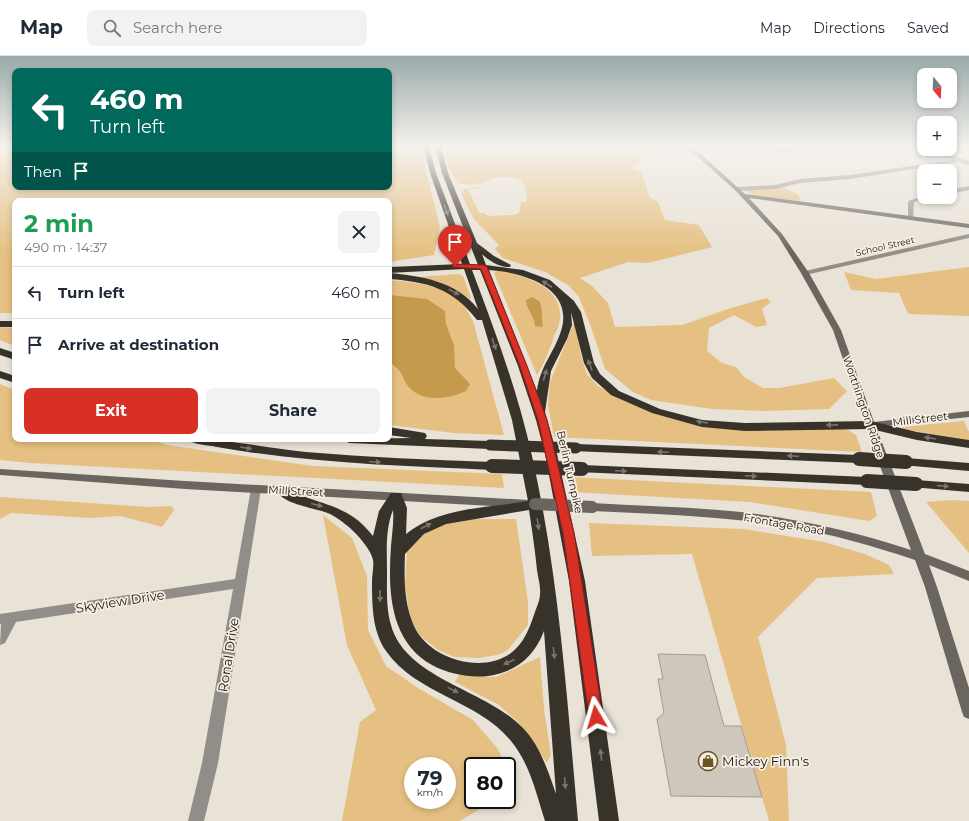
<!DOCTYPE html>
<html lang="en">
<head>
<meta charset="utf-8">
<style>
	:root { --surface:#fff; --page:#f2f2f3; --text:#1f2937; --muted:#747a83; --line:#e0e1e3; --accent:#d93025 }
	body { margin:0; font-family:Montserrat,sans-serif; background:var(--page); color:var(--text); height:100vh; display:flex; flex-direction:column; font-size:15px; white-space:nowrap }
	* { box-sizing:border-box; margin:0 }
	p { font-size:13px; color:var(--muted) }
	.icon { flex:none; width:22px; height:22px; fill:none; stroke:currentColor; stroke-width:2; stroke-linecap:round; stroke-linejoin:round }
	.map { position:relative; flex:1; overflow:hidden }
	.sheet { position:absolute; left:12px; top:142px; width:380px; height:244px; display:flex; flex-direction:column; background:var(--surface); border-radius:8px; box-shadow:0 2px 6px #0003 }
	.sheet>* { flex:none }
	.top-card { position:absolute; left:12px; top:12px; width:380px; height:122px; border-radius:8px; box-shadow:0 2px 6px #0003; background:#00695c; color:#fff; overflow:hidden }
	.needle { width:26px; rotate:162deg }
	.controls { position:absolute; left:917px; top:12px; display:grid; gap:8px }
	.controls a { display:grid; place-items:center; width:40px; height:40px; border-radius:8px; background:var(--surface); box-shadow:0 2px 6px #0003; font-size:20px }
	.speed { position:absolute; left:404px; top:701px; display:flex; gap:8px; font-size:20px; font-weight:700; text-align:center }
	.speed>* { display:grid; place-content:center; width:52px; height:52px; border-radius:50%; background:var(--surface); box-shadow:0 2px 6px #0003; line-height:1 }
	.speed small { font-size:10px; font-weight:400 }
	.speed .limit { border:2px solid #111; border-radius:6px; background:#fff; color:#111 }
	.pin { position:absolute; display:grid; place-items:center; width:34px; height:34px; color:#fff; margin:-41px -17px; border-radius:50% 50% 50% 0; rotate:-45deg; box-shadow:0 0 4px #0007 }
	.pin .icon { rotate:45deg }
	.me { position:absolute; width:44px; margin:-22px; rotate:353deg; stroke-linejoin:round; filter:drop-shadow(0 0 3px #0008) }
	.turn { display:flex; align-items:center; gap:14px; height:84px; padding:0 12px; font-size:18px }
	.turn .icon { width:52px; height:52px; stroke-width:2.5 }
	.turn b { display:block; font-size:28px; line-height:34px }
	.then { display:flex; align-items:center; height:38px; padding:0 12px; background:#0003; gap:8px; font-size:15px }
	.round { display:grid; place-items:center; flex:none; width:42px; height:42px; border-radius:8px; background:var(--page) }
	.summary { display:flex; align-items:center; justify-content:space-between; height:68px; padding:0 12px }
	h1 { font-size:24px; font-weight:700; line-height:30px; color:#1e9e55 }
	.cta { display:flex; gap:8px; margin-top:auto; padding:8px 12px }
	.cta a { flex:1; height:46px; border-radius:8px; background:var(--accent); color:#fff; font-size:16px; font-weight:700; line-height:46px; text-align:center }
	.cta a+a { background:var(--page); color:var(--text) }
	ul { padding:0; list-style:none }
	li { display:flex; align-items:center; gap:12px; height:52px; padding:0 12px; border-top:1px solid var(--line) }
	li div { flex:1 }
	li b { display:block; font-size:15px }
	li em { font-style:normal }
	header { display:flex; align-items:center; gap:24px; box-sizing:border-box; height:56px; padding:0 20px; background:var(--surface); border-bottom:1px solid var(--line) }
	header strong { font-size:19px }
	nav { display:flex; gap:22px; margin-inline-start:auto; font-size:14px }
	.search { width:280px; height:36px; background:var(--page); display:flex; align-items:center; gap:10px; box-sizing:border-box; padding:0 14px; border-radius:8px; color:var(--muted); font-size:15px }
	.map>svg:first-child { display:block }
	.green { fill:#e5c082; fill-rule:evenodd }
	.water { fill:#c59a4c }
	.building { fill:#cec7bc; stroke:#a29b90 }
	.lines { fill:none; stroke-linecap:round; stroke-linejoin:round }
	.street { fill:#918e89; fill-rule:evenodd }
	.secondary { fill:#6a665f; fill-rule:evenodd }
	.highway { fill:#38332a; fill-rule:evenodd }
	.secondary-bridge { stroke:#6a665f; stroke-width:12 }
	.highway-bridge-far1 { stroke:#38332a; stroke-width:11 }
	.highway-bridge { stroke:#38332a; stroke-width:14 }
	.oneway { fill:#7b756b }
	.route { fill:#d93025; stroke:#8d1f18 }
	.labels { text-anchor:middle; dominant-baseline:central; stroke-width:3.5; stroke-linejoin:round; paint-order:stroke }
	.far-street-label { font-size:9px; fill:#191612; stroke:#f7efe3 }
	.street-label { font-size:11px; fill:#191612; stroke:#f7efe3 }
	.near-street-label { font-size:13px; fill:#191612; stroke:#f7efe3 }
	.near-poi-label { font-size:13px; fill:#191612; stroke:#f7efe3; text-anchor:start }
</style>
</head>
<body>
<header>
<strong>Map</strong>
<div class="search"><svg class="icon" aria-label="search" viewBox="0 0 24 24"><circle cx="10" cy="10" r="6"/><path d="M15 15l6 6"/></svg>Search here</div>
<nav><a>Map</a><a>Directions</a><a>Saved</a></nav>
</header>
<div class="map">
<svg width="969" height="765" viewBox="0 0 969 765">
	<rect width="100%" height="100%" fill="#e9e2d6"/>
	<g class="green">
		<path d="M0 90H15V131H389V90H420L440 171 434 199 389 206V145H15V257H0Z"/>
		<path d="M444 90H643L645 92 636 95 643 106 631 112 642 116 649 141 658 146 665 164 699 169 712 191 648 207 628 206 580 222 592 230 608 247 615 271 682 269 731 252 767 242 771 246 762 253 767 269 756 271 734 259 709 272 707 295 722 307 736 311 744 321 763 332H779L834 322 847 335 829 353 765 355 712 353 651 344 633 336 605 313 591 271 579 241 568 229 545 216 503 202 495 193 499 189 474 163 461 138 464 133 481 131 483 132 468 133 479 157H484L488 160 513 159 519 157 521 146H526C530 122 515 119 495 122 488 124 483 127 477 128 470 129 464 128 458 127L448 110Z"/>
		<path d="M782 130 798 139 801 145 753 139 745 135 746 133Z"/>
		<path d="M969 211V260L908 258 899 237 851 234 844 216 876 223Z"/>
		<path d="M502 214C529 222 570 233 558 272 557 274 555 277 554 280 551 290 543 311 537 319L494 217 497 214Z"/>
		<path d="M458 218 463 220 471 242 470 243 453 232 418 221Z"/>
		<path d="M389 224C414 226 446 229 464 249 467 254 470 260 473 265L504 379 454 377 389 369Z"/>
		<path d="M575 264 581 300 587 318 598 330 621 343 656 358 695 368 846 373 856 379 862 396 554 381 548 349 550 326Z"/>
		<path d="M0 271 15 272V290L0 284Z"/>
		<path d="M0 328 15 334V383H149L167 389 313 410 502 418 504 432 30 407 0 404Z"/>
		<path d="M964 365 969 376V384L902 373V371Z"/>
		<path d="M569 421 871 436 877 460 869 465 750 446 571 436Z"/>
		<path d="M0 441 149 451 171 450 174 454 162 471 120 460 90 462 11 457 0 463Z"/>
		<path d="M952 444 969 445V497L926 446Z"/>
		<path d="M323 459 352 482 367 520 368 574 386 610 418 632 473 664 497 692 507 710H473V744H494L460 765H342L360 666 376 654 347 589ZM413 710H447V744H413Z"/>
		<path d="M474 463H516L528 546V569L507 595 497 599 479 602 455 601 438 594 419 579 410 562 405 528 407 496C433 468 436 467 474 463Z"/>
		<path d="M589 467 743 473 824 486 865 498 889 509 894 518 817 522 758 581 786 689 789 765H769L692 498 592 500Z"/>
		<path d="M540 601 544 653 551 699 547 707 519 667 499 649 455 626 459 619 496 621Z"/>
	</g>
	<g class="water">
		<path d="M389 239 427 243 445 255 446 268 454 289 455 312 470 328 466 335C449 343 421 347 408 330 405 327 404 323 402 319 399 313 394 309 389 306Z"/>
		<path d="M532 241 539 245C543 252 541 261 543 270L541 271 535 270C535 260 526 253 526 244Z"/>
	</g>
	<path class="building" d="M658 598 705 599 724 670H741L762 741 671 740 657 663 664 657 658 623H663Z"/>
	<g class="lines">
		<g class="street">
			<path d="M797 90H811L782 97 773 94C780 89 789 91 797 90Z"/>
			<path d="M912 90H920L924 93H929L969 105V109L959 106 850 123 800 127 775 133 737 135 734 133 737 131 775 129 800 123 850 119 953 104Z"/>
			<path d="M969 130V134L950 138V134Z"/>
			<path d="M924 140V141H928L914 146 913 162 908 163V145Z"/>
			<path d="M969 178V182L805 219 801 217 805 215Z"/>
			<path d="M256 429 261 433 218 707 204 765H188L202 707 233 533 16 566 5 587 0 589 1 568H0V558L235 523 251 433Z"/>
		</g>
		<g class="secondary">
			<path d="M683 90H689L702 99 745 138 969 168V172L749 142 782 178 809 217 841 274 874 366 969 355V361L876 371 925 498 969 515V525L929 509 937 531 969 632V663L964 661 962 656 925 531 915 504C873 490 832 478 789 471 724 460 658 458 592 455L588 454 586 451 588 448 592 447C642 450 692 451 741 456 799 463 856 476 911 494L877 402 833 274 801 217 778 180 735 134 698 101Z"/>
			<path d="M0 413 185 425 529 444 533 445 535 448 533 451 529 452 185 433 0 419Z"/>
		</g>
		<g class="highway">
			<path d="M423 90H429L436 117 470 208 478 209 442 117 435 90H441L448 117 477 187 494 200 511 209 510 211C500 212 488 204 482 198L486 209 523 214 550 224 574 245 581 256 594 307 600 318 619 335 660 353 702 364 745 367 871 365 917 376 969 384V392L917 384 871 373 745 375 702 371 652 357 611 339 592 322 584 307 571 256V255L572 269 567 283 551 315 545 356 557 398 585 525 619 765H599L569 525 545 398 536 364 518 310 480 214H472C495 275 518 336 532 400 559 520 567 643 578 765H545C536 737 530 708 511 685 478 644 417 639 386 595 372 575 372 548 372 525 372 518 375 507 372 501 370 494 363 486 359 481 351 472 341 464 330 458 314 451 286 450 275 434L277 431C287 428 294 436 303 440 332 451 352 453 373 480L379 455 391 437H401L407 452 406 478C439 451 488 452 528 445L512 364 482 264H477C452 232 428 226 389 223V217C421 220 456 225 478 253L464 213 389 217V211L462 208 430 117ZM489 214C522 216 575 231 561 275 554 297 540 310 537 335ZM393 454C394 466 392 478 391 490 388 534 389 585 432 609 449 618 469 622 488 620 516 616 534 601 544 575L556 738C548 715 540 689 522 671 486 634 405 622 391 569 386 552 387 534 387 517 387 496 385 474 393 454ZM529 454C532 474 535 494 537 514 538 522 541 531 540 538 540 545 536 552 534 559 529 573 524 587 511 597 481 619 428 602 414 570 404 548 404 522 405 498L424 478 446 468Z"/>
			<rect x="0" y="265" width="15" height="6"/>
			<path d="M0 292 15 297V304L0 299Z"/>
			<path d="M0 315 15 320V327L0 322Z"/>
			<path d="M389 371 425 377 427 380 425 383 490 385 496 389 490 393 349 387 343 383 411 382 389 379Z"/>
			<path d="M188 383C228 383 267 392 306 396 368 401 430 404 492 406L498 410 492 414C400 410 307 407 217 391 209 389 192 389 188 383Z"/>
			<path d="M576 388 859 399 865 403 859 407 572 395 570 392 572 389Z"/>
			<path d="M906 402 969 407V415L902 409 900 406Z"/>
			<path d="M582 409 867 421 872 422 873 425 872 428 867 429 578 416 576 413 578 410Z"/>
			<path d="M916 424 969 428V436L911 431 910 428 911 425Z"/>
		</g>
		<path class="secondary-bridge" d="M535 448 592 451"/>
		<path class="highway-bridge-far1" d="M490 389 576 392"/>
		<g class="highway-bridge">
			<path d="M859 403 906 406"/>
			<path d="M492 410 582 413"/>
			<path d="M867 425 916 428"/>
		</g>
	</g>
	<defs><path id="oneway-solid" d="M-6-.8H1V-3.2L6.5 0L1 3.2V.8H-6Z"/></defs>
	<g class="oneway">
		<use href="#oneway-solid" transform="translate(446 154) rotate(70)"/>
		<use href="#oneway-solid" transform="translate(547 228) rotate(-147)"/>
		<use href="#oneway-solid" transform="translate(454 236) rotate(27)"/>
		<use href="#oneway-solid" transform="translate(494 288) rotate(71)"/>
		<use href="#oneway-solid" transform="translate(590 309) rotate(-111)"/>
		<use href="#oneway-solid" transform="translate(545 319) rotate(-74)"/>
		<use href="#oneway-solid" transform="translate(702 366) rotate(-171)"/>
		<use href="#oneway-solid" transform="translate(832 369) rotate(179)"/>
		<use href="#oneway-solid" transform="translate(930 382) rotate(-171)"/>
		<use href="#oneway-solid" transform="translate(246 392) rotate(9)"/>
		<use href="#oneway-solid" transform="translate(663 396) rotate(-178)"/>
		<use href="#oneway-solid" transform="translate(793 400) rotate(-178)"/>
		<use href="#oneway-solid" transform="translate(375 406) rotate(3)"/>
		<use href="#oneway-solid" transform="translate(621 415) rotate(2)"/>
		<use href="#oneway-solid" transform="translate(751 420) rotate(2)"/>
		<use href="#oneway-solid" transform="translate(943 430) rotate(4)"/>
		<use href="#oneway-solid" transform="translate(317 449) rotate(14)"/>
		<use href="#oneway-solid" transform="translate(538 468) rotate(81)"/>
		<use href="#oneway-solid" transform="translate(426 470) rotate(-27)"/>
		<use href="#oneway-solid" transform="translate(380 540) rotate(88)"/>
		<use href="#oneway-solid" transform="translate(554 597) rotate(84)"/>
		<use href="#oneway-solid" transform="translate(509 606) rotate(156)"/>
		<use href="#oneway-solid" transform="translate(453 634) rotate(26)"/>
		<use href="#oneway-solid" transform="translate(601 699) rotate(-97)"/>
		<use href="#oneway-solid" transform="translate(565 727) rotate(85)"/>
	</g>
	<linearGradient id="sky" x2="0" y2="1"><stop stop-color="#9aaaaa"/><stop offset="0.46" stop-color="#f5f2ed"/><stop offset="1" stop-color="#f5f2ed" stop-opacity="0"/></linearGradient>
	<rect width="969" height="197" fill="url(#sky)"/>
	<path class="route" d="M455 208 484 209 487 211 527 310 547 364 574 477 603 661 601 665 596 667 591 665 589 661 563 477 538 364 520 310 481 213 452 211V209Z"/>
	<defs>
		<symbol id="shop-ring" viewBox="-11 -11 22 22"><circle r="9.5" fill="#f7efe3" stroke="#6c5324" stroke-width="1.5"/><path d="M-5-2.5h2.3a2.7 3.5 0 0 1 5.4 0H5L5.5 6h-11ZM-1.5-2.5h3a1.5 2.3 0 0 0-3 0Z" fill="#6c5324"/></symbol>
	</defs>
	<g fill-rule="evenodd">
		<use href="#shop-ring" x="697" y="694" width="22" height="22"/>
	</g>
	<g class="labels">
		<g class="far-street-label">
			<text transform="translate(885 190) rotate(-13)">School Street</text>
		</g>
		<g class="street-label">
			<text transform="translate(864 351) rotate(71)">Worthington Ridge</text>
			<text transform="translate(920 363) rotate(-7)">Mill Street</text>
			<text transform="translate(570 416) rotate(77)">Berlin Turnpike</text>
			<text transform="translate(296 435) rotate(3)">Mill Street</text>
			<text transform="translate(784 468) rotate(10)">Frontage Road</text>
		</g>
		<g class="near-street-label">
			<text transform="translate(120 545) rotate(-9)">Skyview Drive</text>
			<text transform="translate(228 599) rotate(-81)">Ronal Drive</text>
		</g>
		<g class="near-poi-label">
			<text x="722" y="705">Mickey Finn's</text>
		</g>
	</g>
</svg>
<div class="controls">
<a><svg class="needle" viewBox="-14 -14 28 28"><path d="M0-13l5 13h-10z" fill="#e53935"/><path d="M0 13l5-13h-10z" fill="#747a83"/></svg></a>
<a>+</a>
<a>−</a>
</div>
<div class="speed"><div>79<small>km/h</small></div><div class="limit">80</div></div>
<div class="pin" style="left:455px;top:210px;background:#d93025"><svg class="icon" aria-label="arrive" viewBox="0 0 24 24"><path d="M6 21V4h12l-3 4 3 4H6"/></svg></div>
<svg class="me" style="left:596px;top:661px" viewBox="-20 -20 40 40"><path d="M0-17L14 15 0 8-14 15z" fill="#d93025" stroke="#fff" stroke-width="4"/></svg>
<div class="top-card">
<div class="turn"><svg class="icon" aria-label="left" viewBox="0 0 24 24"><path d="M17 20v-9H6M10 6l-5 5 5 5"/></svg><div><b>460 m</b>Turn left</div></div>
<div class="then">Then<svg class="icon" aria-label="arrive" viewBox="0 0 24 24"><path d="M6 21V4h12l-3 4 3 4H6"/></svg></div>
</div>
<section class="sheet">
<div class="summary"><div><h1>2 min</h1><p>490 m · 14:37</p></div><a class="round"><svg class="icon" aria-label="close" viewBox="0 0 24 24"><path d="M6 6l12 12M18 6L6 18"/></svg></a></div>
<ul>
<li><svg class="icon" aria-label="left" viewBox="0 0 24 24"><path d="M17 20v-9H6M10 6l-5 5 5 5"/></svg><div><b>Turn left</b></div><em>460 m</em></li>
<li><svg class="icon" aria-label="arrive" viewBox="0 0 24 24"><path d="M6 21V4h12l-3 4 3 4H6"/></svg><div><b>Arrive at destination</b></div><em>30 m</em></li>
</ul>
<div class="cta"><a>Exit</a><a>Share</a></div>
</section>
</div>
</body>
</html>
